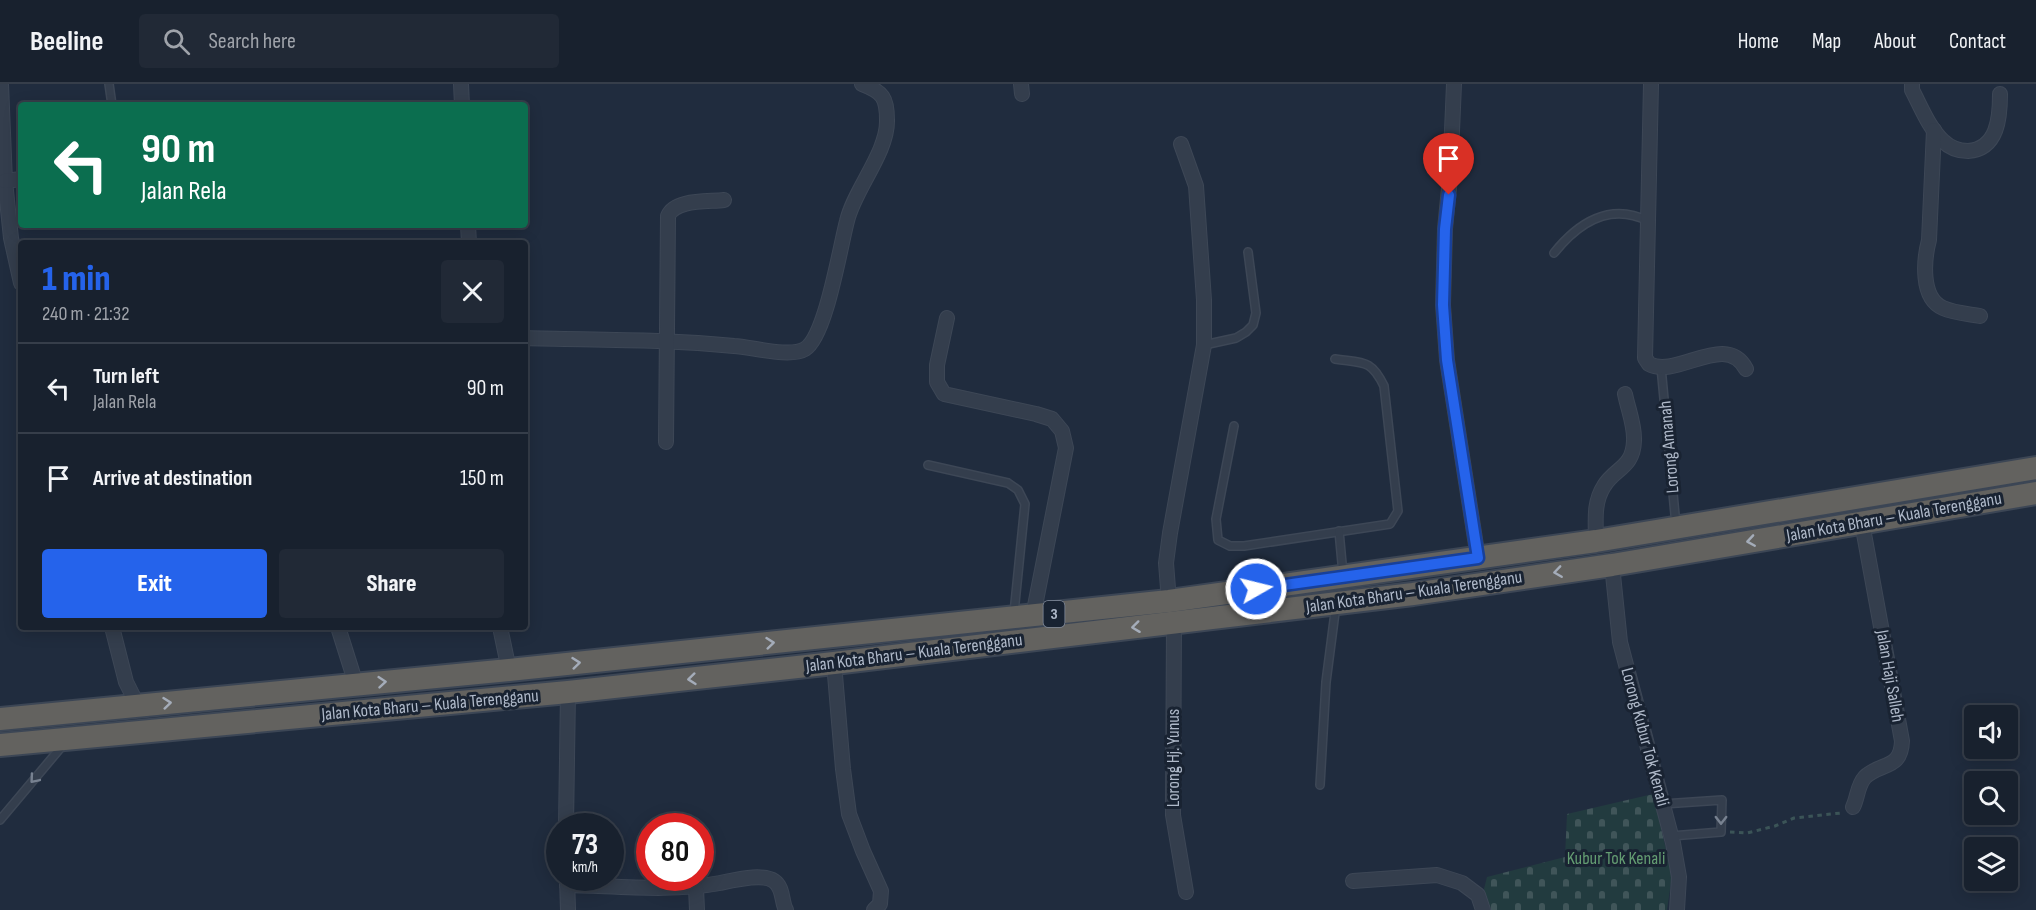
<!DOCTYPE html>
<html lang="en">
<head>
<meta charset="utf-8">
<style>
	:root { --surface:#18212e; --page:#212936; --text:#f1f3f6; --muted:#9fa3aa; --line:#363e4a; --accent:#2563eb }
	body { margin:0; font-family:"Sofia Sans Condensed",sans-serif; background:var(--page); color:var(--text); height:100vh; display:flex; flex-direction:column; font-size:22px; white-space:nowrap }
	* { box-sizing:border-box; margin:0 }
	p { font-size:20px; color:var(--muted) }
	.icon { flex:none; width:33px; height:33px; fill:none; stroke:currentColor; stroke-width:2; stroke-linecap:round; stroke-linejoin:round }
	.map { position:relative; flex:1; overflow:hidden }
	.side { position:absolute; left:18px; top:156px; width:510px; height:390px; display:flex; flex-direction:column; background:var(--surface); border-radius:6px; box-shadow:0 3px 15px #0003,0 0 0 2px var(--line) }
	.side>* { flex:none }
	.banner { position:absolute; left:18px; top:18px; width:510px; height:126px; border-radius:6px; box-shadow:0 3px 15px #0003,0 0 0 2px var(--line); background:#0b6e4f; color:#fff; overflow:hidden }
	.buttons { position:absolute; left:1964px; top:621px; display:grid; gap:12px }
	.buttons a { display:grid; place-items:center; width:54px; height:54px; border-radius:6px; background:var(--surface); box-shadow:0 3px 15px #0003,0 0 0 2px var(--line); font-size:30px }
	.speed { position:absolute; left:546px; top:729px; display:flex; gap:12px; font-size:30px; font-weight:700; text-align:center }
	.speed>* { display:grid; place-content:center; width:78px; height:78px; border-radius:50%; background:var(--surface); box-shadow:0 3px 15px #0003,0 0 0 2px var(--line); line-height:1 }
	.speed small { font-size:15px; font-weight:400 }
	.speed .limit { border:9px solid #d22; background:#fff; color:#111 }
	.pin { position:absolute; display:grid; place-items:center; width:51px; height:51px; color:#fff; margin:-62px -26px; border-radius:50% 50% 50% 0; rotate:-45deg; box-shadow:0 0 6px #0007 }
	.pin .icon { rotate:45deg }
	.me { position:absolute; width:66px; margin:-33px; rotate:82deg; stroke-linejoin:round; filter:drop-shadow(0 0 4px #0008) }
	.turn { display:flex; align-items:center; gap:21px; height:126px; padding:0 24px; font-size:27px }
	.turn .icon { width:78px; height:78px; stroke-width:2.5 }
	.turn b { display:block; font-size:42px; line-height:51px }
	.round { display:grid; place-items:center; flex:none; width:63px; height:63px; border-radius:6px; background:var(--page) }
	.headline { display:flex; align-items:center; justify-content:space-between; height:102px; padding:0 24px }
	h1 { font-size:36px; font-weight:800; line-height:45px; color:var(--accent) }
	.primary-button { display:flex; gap:12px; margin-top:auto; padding:12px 24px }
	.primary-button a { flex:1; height:69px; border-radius:6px; background:var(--accent); color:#fff; font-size:24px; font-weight:800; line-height:69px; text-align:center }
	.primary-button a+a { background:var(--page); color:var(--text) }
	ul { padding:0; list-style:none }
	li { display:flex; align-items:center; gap:18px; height:90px; padding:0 24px; border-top:2px solid var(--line) }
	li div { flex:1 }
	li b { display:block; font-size:22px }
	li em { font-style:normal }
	header { display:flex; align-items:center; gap:36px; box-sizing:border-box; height:84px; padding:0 30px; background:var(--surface); border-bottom:2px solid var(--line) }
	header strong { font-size:28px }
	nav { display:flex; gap:33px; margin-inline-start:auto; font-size:21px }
	.search { width:420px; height:54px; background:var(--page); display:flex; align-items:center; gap:15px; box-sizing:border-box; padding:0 21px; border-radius:6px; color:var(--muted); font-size:22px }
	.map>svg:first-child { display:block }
	.cemetery { fill:url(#cemetery-stones) }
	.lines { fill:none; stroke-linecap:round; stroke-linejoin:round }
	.service-casing { stroke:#3d4756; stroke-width:10 }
	.minor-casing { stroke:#3d4756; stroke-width:16 }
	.trunk-casing { stroke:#3c4655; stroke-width:26 }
	.path { stroke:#3b5457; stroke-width:3; stroke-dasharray:4.5 4.5; stroke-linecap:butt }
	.service { stroke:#343e4d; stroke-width:7 }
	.minor { stroke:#343e4d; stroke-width:14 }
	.trunk { stroke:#63625f; stroke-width:22 }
	.oneway { stroke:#a4acb9 }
	.oneway2 { stroke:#788291 }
	.route-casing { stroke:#184099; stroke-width:15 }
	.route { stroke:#2563eb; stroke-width:10 }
	.labels { text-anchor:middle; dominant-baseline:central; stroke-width:6; stroke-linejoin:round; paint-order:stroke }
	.shield { fill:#192332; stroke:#828c9c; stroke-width:1.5 }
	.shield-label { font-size:16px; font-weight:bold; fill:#afb9c9 }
	.street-label { font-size:18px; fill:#afb9c9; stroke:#192332 }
	.park-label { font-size:18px; fill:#649d72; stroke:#192332 }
</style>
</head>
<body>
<header>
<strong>Beeline</strong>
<div class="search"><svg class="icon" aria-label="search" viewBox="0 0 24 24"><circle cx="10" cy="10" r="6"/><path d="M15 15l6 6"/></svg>Search here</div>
<nav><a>Home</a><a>Map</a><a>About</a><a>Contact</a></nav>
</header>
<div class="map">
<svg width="2036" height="826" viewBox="0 0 2036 826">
	<defs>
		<pattern id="cemetery-stones" width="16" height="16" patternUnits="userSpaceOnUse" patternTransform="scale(1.5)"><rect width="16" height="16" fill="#223b3f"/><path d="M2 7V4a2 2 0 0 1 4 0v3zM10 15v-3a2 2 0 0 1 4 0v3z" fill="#405559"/></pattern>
	</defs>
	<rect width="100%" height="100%" fill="#202c3e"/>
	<path class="cemetery" d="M1653 710 1672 791 1667 826H1490L1484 805 1487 793 1565 773 1567 730Z"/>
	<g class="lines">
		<defs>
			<g id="service">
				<path d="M109 0 112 21"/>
				<path d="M1554 169C1578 139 1610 118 1648 137"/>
				<path d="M1204 261 1236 254 1246 248 1253 241 1256 229 1248 168"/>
				<path d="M1661 283 1676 441"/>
				<path d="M1234 342 1216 435 1218 456 1230 462H1244L1390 440 1398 427 1384 302C1371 275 1363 279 1335 275"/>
				<path d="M928 381 1008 399 1018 406 1025 420 1014 529"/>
				<path d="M1339 447 1343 490"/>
				<path d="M1320 701 1326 598 1336 521"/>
				<path d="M1663 720 1722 716 1721 748 1671 752"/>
				<path d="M0 736 63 661"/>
			</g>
			<g id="minor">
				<path d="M1 0 5 97 11 154 21 199"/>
				<path d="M461 0 462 21"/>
				<path d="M1021 0 1022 10"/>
				<path d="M1454 0 1450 94 1445 145 1443 221 1447 276 1478 474"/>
				<path d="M1651 0 1645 274 1649 280C1677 295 1726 247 1746 285"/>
				<path d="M1912 0V6C1921 23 1929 44 1943 57 1950 64 1959 67 1968 67 1998 65 2000 33 2000 10"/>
				<path d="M1934 46 1929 156C1924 175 1920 214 1943 224 1954 229 1969 230 1980 232"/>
				<path d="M5 97 21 95"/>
				<path d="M468 141 469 159"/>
				<path d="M947 234 937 281V298L944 310 1036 330 1052 335 1062 347 1066 364 1033 532"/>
				<path d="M525 254C594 256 664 255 734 262 752 263 790 274 805 265 826 252 840 163 847 137 854 106 888 68 887 36 887 14 883 8 862 0"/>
				<path d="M666 358 668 132C675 115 708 118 724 116"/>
				<path d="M1596 457C1596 438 1593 419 1604 402 1615 384 1633 384 1634 357 1635 342 1628 325 1625 310"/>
				<path d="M1612 481 1620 558 1673 759 1679 793 1677 826"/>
				<path d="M1169 517 1166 479 1170 449 1204 261V216L1196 102 1181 60"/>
				<path d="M1174 538 1173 731 1186 808"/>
				<path d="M112 543 126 598 138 622"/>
				<path d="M338 543 356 600"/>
				<path d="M500 543 509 586"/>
				<path d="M834 579 843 685 849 730 863 767 881 807 880 820 874 826"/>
				<path d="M1853 723C1858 713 1857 702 1865 693 1881 678 1901 686 1902 657L1862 439"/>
				<path d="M566 742 568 608"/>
				<path d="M567 794 568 826"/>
				<path d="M1353 797 1437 791 1462 799 1478 811 1483 826"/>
				<path d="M567 801C617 802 671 808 720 799 733 796 763 789 774 797 784 804 781 817 786 826"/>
				<path d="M696 804 697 826"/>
			</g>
			<g id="trunk">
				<path d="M0 635 509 586 1169 517 1596 457 2036 384"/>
				<path d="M0 661 568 608 834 579 1413 510 1612 481 2036 409"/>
			</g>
		</defs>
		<use href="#service" class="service-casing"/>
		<use href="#minor" class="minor-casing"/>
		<use href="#trunk" class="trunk-casing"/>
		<path class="path" d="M1730 748 1747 749 1775 742 1794 734 1841 729"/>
		<use href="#service" class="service"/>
		<use href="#minor" class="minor"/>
		<use href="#trunk" class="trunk"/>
	</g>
	<defs><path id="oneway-chevron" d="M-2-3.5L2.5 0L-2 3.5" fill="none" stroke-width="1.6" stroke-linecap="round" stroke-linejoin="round" transform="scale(1.5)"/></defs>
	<g class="oneway">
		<use href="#oneway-chevron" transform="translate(1751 457) rotate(171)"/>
		<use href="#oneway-chevron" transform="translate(1558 488) rotate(172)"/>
		<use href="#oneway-chevron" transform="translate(1136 543) rotate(173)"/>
		<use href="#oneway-chevron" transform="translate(770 559) rotate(-6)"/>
		<use href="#oneway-chevron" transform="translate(576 579) rotate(-6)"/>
		<use href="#oneway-chevron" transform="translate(692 595) rotate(174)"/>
		<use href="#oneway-chevron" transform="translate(382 598) rotate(-5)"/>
		<use href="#oneway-chevron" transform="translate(167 619) rotate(-6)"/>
	</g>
	<g class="oneway2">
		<use href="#oneway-chevron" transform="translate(34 695) rotate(130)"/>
		<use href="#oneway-chevron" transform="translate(1721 736) rotate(90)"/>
	</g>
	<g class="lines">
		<defs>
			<path id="route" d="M1256 505 1478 474 1447 276 1443 221 1445 145 1449 111"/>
		</defs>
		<use href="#route" class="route-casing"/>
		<use href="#route" class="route"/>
	</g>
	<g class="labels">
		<rect class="shield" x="1043.5" y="517" width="21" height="26" rx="4.5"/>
		<g class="shield-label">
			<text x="1054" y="530">3</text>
		</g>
		<g class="street-label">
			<text transform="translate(1669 363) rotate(-95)">Lorong Amanah</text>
			<text transform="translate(1894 433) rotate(-10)">Jalan Kota Bharu – Kuala Terengganu</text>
			<text transform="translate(1414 508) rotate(-8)">Jalan Kota Bharu – Kuala Terengganu</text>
			<text transform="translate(914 569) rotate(-7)">Jalan Kota Bharu – Kuala Terengganu</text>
			<text transform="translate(1890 592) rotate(80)">Jalan Haji Salleh</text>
			<text transform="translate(430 621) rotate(-5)">Jalan Kota Bharu – Kuala Terengganu</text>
			<text transform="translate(1645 653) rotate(75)">Lorong Kubur Tok Kenali</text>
			<text transform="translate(1173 674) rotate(-90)">Lorong Hj. Yunus</text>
		</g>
		<g class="park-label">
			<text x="1616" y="774">Kubur Tok Kenali</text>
		</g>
	</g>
</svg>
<div class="buttons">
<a><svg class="icon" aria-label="sound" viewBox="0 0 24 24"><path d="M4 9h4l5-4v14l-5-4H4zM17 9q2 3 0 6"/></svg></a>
<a><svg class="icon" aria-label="search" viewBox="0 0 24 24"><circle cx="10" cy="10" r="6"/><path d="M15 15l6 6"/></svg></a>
<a><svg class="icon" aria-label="layers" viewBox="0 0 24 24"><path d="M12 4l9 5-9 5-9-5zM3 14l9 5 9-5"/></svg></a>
</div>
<div class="speed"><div>73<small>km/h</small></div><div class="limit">80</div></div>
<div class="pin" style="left:1449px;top:111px;background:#d93025"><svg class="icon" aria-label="arrive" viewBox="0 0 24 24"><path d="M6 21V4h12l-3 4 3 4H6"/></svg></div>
<svg class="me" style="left:1256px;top:505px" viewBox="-20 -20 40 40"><circle r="17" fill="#2563eb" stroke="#fff" stroke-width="3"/><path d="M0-11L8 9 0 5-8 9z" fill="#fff"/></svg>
<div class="banner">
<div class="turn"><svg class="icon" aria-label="left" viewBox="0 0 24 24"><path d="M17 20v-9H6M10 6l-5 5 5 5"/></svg><div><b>90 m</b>Jalan Rela</div></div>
</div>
<section class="side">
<div class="headline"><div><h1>1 min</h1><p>240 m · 21:32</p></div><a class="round"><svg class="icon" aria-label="close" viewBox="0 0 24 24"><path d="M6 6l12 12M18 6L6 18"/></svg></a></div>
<ul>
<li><svg class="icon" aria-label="left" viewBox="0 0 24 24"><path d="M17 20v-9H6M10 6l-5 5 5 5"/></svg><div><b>Turn left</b><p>Jalan Rela</p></div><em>90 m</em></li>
<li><svg class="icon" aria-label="arrive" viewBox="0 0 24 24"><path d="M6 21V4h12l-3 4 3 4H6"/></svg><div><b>Arrive at destination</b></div><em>150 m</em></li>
</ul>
<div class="primary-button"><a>Exit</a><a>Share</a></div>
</section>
</div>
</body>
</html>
